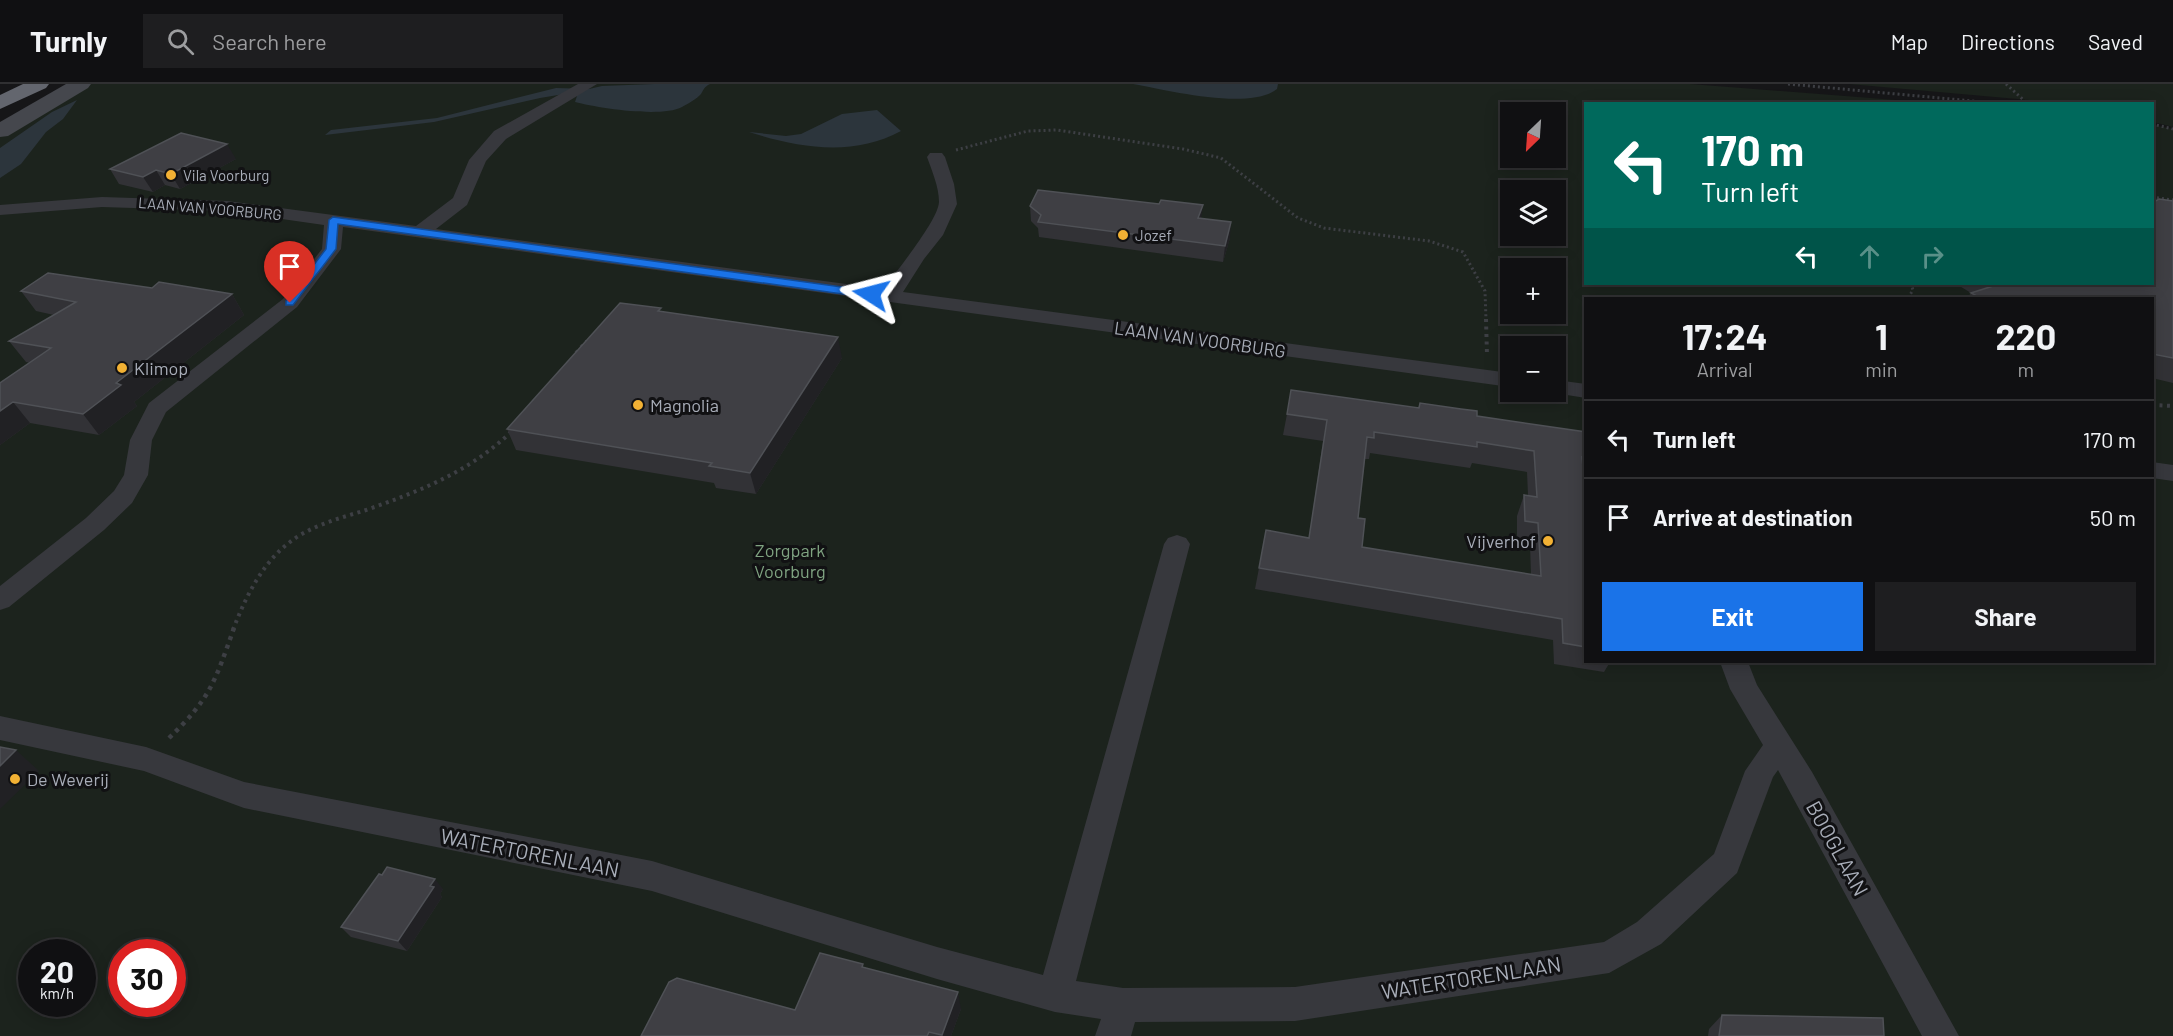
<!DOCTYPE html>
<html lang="en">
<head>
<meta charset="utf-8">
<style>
	:root { --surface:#101012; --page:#1e1e20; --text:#f1f3f6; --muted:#9c9d9f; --line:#303032; --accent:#1a73e8 }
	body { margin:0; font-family:Barlow,sans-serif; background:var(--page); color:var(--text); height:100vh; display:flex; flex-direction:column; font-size:22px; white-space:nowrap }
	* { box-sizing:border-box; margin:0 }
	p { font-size:20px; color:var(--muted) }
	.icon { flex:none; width:33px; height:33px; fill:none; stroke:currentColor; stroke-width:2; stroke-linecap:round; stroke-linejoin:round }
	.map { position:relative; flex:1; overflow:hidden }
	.side { position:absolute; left:1584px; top:213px; width:570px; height:366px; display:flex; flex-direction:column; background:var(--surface); border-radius:0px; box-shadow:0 3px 15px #0003,0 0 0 2px var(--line) }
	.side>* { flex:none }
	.top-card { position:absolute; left:1584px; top:18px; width:570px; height:183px; border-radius:0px; box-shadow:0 3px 15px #0003,0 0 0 2px var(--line); background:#00695c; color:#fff; overflow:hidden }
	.needle { width:39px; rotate:205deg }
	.controls { position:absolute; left:1500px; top:18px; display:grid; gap:12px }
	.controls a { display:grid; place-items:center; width:66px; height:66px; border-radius:0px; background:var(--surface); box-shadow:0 3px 15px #0003,0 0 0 2px var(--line); font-size:30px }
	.speed { position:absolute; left:18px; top:855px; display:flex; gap:12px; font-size:30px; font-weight:700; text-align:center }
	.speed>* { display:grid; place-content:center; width:78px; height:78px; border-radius:50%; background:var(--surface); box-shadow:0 3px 15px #0003,0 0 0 2px var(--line); line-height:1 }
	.speed small { font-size:15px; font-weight:400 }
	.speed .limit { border:9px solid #d22; background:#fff; color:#111 }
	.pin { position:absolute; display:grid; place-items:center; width:51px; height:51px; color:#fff; margin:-62px -26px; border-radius:50% 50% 50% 0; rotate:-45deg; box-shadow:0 0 6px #0007 }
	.pin .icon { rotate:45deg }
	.me { position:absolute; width:66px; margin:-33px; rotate:279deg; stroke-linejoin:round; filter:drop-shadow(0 0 4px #0008) }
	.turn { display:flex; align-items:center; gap:21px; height:126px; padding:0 18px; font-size:27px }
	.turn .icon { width:78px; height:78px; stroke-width:2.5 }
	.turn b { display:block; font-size:42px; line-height:51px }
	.lanes { display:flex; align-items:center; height:57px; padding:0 18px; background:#0003; justify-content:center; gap:30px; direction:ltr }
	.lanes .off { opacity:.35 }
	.eta { display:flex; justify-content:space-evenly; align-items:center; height:102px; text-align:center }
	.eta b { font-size:36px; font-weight:700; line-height:42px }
	.button { display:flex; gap:12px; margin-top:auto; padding:12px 18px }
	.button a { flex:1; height:69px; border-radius:0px; background:var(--accent); color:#fff; font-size:24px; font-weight:700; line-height:69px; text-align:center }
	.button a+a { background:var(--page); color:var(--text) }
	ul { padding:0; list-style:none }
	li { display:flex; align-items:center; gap:18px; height:78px; padding:0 18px; border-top:2px solid var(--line) }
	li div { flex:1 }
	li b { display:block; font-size:22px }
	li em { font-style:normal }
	header { display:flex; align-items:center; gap:36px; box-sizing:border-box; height:84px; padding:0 30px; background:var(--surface); border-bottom:2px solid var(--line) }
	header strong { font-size:28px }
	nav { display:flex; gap:33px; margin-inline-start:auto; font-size:21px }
	.search { width:420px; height:54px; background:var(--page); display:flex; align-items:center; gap:15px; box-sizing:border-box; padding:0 21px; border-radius:0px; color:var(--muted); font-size:22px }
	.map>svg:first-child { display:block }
	.green { fill:#1c231d; fill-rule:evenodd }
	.water { fill:#2c353c }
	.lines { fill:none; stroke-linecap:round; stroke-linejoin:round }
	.path-far2 { stroke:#3d3f44; stroke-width:3; stroke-dasharray:2 3; stroke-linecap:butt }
	.path-far1 { stroke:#3d3f44; stroke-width:4; stroke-dasharray:3 4.5; stroke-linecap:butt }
	.path { stroke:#3d3f44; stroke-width:4.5; stroke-dasharray:4 5; stroke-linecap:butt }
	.street { fill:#37383d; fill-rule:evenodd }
	.secondary { fill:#45474d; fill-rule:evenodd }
	.highway { fill:#63666e; fill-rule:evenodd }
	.wall { fill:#323236; fill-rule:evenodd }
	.shaded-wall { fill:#212124 }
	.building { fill:#3f3f44; stroke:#4f5156; stroke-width:1.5; fill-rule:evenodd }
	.route { fill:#1a73e8; stroke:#114b97; stroke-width:1.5 }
	.poi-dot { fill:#f2b134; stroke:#111113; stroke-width:2 }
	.labels { text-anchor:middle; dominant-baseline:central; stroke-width:6; stroke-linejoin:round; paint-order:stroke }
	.far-poi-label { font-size:15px; fill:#a8adb8; stroke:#111113; text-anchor:start }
	.far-street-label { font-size:15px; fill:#a8adb8; stroke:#111113 }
	.street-label { font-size:18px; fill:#a8adb8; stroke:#111113 }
	.poi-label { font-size:18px; fill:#a8adb8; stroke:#111113; text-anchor:start }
	.park-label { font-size:18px; fill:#7fa381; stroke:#111113 }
	.near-street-label { font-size:21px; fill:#a8adb8; stroke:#111113 }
</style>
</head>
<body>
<header>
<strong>Turnly</strong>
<div class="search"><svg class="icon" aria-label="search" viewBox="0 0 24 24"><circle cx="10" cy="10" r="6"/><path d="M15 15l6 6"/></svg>Search here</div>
<nav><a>Map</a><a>Directions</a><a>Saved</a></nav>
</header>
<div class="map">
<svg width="2173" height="952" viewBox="0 0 2173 952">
	<rect width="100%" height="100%" fill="#161618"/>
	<g class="green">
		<path d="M86 0H1690L1934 19 1586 20V200H2152L2153 41 2173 45V952H0V50ZM1510 28H1556V74H1510ZM1510 106H1556V152H1510ZM1510 184H1556V230H1510ZM1586 214H2152V578H1586ZM1510 262H1556V308H1510ZM32 868H82V920H32ZM122 868H172V920H122Z"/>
		<path d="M1849 0H2173V43L2153 38 2152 20 2061 19Z"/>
	</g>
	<g class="water">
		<path d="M654 0H710C704 3 704 5 701 10 697 15 687 20 682 23 661 34 598 24 575 18L577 12 564 10 540 14 434 38 325 51 331 46 437 34 556 4 589 5 602 2Z"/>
		<path d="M1133 0H1278L1277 5C1249 27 1167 6 1133 0Z"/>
		<path d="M77 16 63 35 46 48 21 80 0 94V64L52 28Z"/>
		<path d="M877 26 901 47C854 73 798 64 749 48L786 52 801 50 842 30Z"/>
	</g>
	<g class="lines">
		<g class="path-far2">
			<path d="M1788 0 2005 20"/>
			<path d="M2006 0 2028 20"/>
			<path d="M2152 40 2173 45"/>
			<path d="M956 66 1028 47 1057 46 1183 65 1221 74 1298 134 1324 144 1429 157 1463 168 1485 207 1486 236"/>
			<path d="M2152 113 2173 116"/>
			<path d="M1908 214 1913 206 1911 200"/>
		</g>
		<g class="path-far1">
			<path d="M1486 235 1487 271"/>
			<path d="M576 269 587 257"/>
			<path d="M2152 321 2173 322"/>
			<path d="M233 546C245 514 262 479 290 458 312 441 341 434 366 426 420 407 469 388 511 348"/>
		</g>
		<path class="path" d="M169 654C211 614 215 597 234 544"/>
		<g class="street">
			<path d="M578 0H597L506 55 486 77 467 121 436 145 884 205C896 187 938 137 939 118 939 103 932 87 927 73L930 69H942L945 73 954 100 957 120 943 151 924 175 903 208 1510 289V303L343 143 341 165 297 223 166 328 152 356 148 391 132 419 104 446 9 523 0 526V502L86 434 114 407 124 391 130 356 149 319 283 215 322 165 324 141 227 127 102 123 0 131V121L102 113 227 117 416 142 453 114 469 76 494 47Z"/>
			<path d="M1556 296 1586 300V314L1548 308H1556Z"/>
			<path d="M2152 378 2173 381V397L2152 394Z"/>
			<path d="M1177 451 1186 454 1190 460 1076 897 1123 904 1295 903 1604 858 1637 838 1714 770 1745 687 1763 661 1730 605 1720 578H1748L1757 601 1812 688 1959 952H1922L1778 686 1773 693 1737 789 1661 860 1609 889 1295 937 1135 938 1131 952H1095L1101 935 1055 928 937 895 652 807 244 724 144 687 0 656V632L146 663 244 698 652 777 937 863 1043 891 1164 460 1168 454Z"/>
		</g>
		<path class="secondary" d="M66 0H91L88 4 8 52 0 53V38Z"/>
		<path class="highway" d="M23 0H49L46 4 0 25V11Z"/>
	</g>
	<g class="wall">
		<path d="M236 75 180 105 165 101 153 108 119 100 110 85Z"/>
		<path d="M2173 117V299L2152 294V214H1967L1971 209 1958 201 1959 200H2152Z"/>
		<path d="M1030 122 1202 135 1230 154 1223 178 1039 153 1038 144 1031 137Z"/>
		<path d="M152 204 232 210 244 231 134 318 137 322 99 351 30 339 0 361V299L30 279 26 278 9 257 54 231 36 227 21 207Z"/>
		<path d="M662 228 842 274 756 410 716 404 714 399 516 366 507 345Z"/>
		<path d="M1420 319 1477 332 1586 348V396H1584L1586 414V578H1610L1604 588 1554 580 1553 556 1255 505 1259 484 1309 453 1323 357 1283 351 1287 330 1418 324ZM1370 369 1470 384 1472 379 1527 388 1528 411H1524L1517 432V458L1530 460 1531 491 1362 463 1358 434 1365 375H1369Z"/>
		<path d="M443 805 440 810 442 813 407 867 351 853 341 843Z"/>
		<path d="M864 883 961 925 951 952H641L795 926Z"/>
		<path d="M1722 931 1884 952H1708L1709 945Z"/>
	</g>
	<g class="shaded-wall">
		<path d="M227 60 236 75 180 105 171 90Z"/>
		<path d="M156 86 165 101 153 108 143 93Z"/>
		<path d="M1203 121 1201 136 1198 134Z"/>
		<path d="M1231 138 1230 154 1223 178 1225 162Z"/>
		<path d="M232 210 244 231 134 318 137 322 99 351 83 330 116 299Z"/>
		<path d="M838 253 842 274 756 410 750 389Z"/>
		<path d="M13 318 30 339 0 361V327Z"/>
		<path d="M16 666 39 687 0 725V682Z"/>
		<path d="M435 795 443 805 440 810 442 813 407 867 398 857Z"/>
		<path d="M958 908 961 925 951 952H942Z"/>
	</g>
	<g class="building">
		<path d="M181 49 227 60 171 90 156 86 143 93 110 85Z"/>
		<path d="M1038 106 1159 120 1161 116 1203 121 1198 134 1231 138 1225 162 1038 138 1041 131 1030 122Z"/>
		<path d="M2159 115 2173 117V274L2152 270V214H1975L1979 213 1971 209 1993 202 1989 200H2152V119Z"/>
		<path d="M48 189 152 204 159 198 232 210 116 299 121 301 83 330 13 318 0 327V299L51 264 9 257 76 218 21 207Z"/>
		<path d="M620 219 661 224 658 227 838 253 750 389 709 382 712 379 507 345Z"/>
		<path d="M1291 306 1419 324 1420 319 1461 325 1477 327V332L1586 348V374L1582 373 1586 414V563L1563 559 1562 535 1259 484 1266 446 1309 454 1327 336 1287 330ZM1374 348 1477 363V358L1534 367 1537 413 1524 411 1525 437 1538 439 1541 492 1362 463 1365 435 1358 434 1367 353 1374 354Z"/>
		<path d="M0 663 16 666 0 682Z"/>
		<path d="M387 783 435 795 430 802 434 803 398 857 341 843 379 790 382 791Z"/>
		<path d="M820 869 863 880 862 883 958 908 942 951 929 948 927 952H641L669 898 677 894 795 926Z"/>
		<path d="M1722 931 1883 934 1884 952H1719Z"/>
	</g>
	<path class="route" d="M333 133 871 207 876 210 871 214 338 140 336 165 293 221H286V217L326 165 329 136Z"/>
	<g class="poi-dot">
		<circle cx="171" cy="91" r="6"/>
		<circle cx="1123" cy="151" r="6"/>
		<circle cx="122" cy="284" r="6"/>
		<circle cx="638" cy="321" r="6"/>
		<circle cx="1548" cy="457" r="6"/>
		<circle cx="15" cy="695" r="6"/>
	</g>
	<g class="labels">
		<g class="far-poi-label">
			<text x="183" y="91">Vila Voorburg</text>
			<text x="1135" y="151">Jozef</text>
		</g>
		<g class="far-street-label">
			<text transform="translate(210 124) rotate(5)">LAAN VAN VOORBURG</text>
		</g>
		<g class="street-label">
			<text transform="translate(1200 255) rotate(8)">LAAN VAN VOORBURG</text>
		</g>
		<g class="poi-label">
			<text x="134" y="284">Klimop</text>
			<text x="650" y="321">Magnolia</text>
			<text x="1536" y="457" text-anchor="end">Vijverhof</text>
			<text x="27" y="695">De Weverij</text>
		</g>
		<g class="park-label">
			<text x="790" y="466">Zorgpark<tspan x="790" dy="21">Voorburg</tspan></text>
		</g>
		<g class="near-street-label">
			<text transform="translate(1838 764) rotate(61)">BOOGLAAN</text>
			<text transform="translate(530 768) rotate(11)">WATERTORENLAAN</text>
			<text transform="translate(1471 893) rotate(-9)">WATERTORENLAAN</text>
		</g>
	</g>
</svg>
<div class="controls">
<a><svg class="needle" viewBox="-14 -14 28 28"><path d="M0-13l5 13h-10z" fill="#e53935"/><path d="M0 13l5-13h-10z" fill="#9c9d9f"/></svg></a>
<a><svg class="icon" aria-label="layers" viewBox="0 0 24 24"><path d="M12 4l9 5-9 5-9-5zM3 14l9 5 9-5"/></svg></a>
<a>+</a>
<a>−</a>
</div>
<div class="speed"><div>20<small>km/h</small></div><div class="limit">30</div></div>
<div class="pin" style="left:290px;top:219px;background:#d93025"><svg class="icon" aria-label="arrive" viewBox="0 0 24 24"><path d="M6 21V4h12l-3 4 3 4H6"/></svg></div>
<svg class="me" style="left:871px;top:210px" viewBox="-20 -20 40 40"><path d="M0-17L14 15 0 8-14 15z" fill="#1a73e8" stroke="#fff" stroke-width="4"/></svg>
<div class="top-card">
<div class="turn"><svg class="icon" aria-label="left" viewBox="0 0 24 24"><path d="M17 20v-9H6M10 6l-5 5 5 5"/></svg><div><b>170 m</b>Turn left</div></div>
<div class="lanes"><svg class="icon" aria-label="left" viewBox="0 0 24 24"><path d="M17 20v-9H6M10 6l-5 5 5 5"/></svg><svg class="icon off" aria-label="ahead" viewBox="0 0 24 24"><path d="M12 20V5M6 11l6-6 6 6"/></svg><svg class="icon off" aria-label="right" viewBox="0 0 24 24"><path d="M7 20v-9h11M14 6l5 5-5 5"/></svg></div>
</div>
<section class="side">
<div class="eta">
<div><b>17:24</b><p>Arrival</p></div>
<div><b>1</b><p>min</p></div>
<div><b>220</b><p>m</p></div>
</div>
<ul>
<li><svg class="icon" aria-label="left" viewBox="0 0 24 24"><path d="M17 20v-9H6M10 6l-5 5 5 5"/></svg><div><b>Turn left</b></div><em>170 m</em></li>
<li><svg class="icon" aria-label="arrive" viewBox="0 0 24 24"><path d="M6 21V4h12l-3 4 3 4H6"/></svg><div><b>Arrive at destination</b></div><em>50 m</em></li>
</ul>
<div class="button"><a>Exit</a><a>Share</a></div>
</section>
</div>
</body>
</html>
